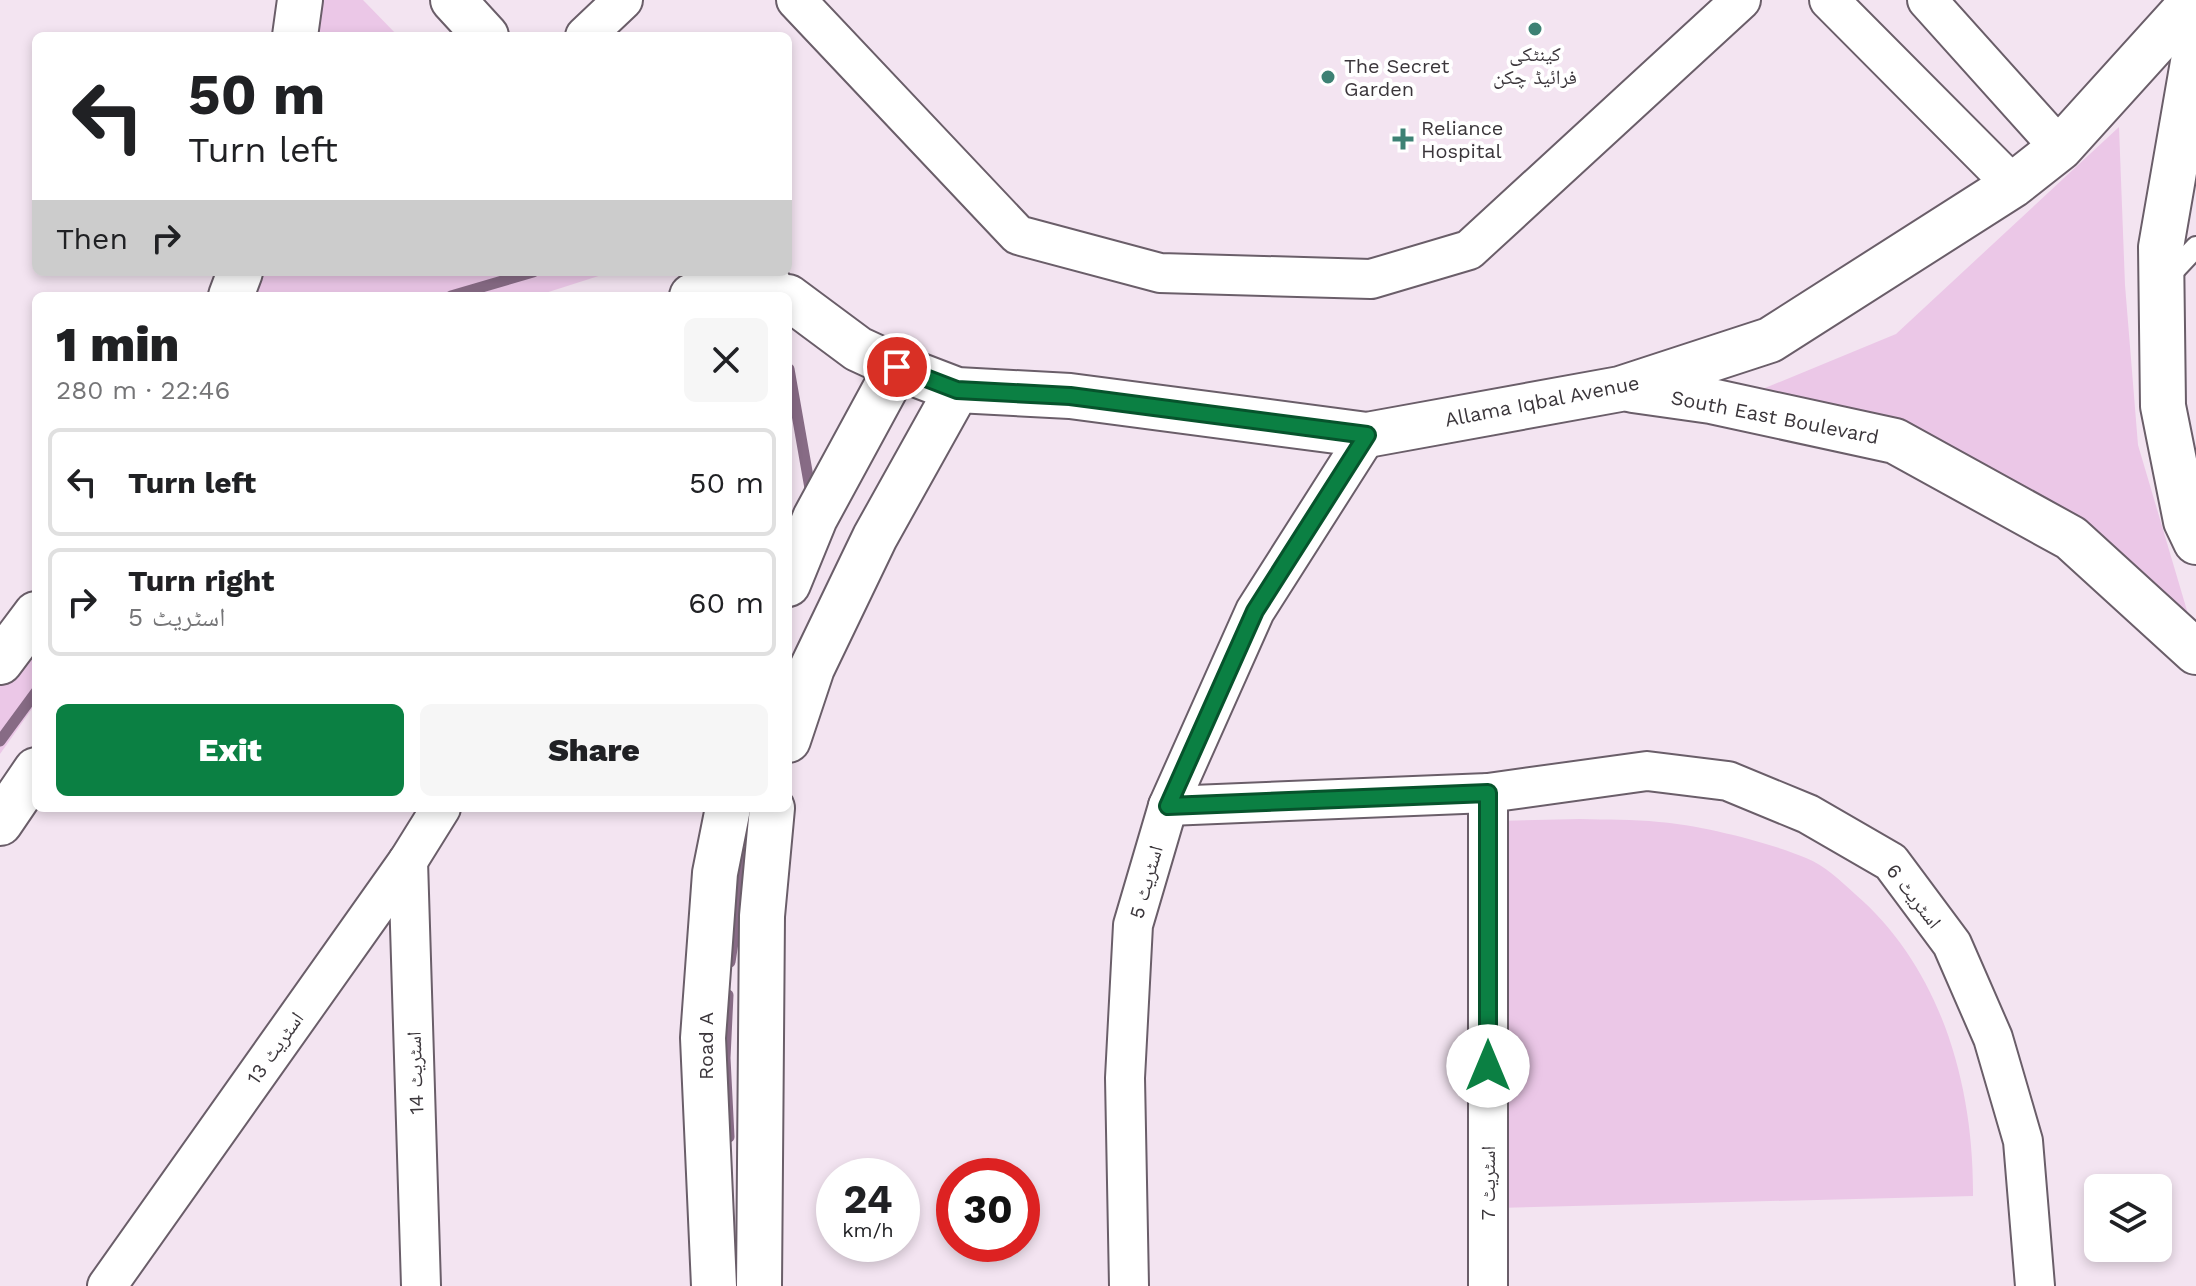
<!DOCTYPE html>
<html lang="en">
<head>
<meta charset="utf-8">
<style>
	:root { --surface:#fff; --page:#f6f6f6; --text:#202124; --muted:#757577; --line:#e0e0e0; --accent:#0b8043 }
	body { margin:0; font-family:"Work Sans","Noto Naskh Arabic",sans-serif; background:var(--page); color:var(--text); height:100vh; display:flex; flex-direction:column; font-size:30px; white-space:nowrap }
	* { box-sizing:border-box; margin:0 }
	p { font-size:26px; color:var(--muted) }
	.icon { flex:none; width:44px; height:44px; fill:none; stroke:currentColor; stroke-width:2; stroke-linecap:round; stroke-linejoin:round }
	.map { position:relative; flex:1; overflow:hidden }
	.sheet { position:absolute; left:32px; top:292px; width:760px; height:520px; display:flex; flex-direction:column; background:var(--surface); border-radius:12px; box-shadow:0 4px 12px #0003 }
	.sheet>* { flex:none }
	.guide { position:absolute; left:32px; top:32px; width:760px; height:244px; border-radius:12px; box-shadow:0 4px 12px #0003; background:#fff; color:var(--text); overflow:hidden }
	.buttons { position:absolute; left:2084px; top:1174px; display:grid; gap:16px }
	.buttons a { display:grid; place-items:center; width:88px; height:88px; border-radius:12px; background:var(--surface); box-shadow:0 4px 12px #0003; font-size:40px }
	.speed { position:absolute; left:816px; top:1158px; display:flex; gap:16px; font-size:40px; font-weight:700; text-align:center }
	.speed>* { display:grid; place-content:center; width:104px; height:104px; border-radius:50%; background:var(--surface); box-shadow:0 4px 12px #0003; line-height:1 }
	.speed small { font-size:20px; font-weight:400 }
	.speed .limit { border:12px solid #d22; background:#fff; color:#111 }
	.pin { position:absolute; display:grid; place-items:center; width:68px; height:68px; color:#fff; margin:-34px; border:4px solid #fff; border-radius:50%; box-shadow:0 2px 8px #0007 }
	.me { position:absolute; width:88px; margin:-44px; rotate:0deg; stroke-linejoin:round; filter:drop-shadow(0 0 6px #0008) }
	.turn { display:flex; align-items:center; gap:28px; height:168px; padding:0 24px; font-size:36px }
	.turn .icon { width:104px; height:104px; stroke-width:2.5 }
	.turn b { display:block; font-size:56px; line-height:68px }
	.then { display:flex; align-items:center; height:76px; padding:0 24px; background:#0003; gap:16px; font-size:30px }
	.round { display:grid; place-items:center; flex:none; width:84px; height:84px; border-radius:12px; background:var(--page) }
	.head { display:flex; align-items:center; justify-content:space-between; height:136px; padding:0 24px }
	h1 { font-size:48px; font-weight:800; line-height:60px }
	.button { display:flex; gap:16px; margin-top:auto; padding:16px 24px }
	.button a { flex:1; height:92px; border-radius:12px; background:var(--accent); color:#fff; font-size:32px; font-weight:800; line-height:92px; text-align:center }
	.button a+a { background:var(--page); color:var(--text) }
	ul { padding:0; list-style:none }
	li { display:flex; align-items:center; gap:24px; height:108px; margin:0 16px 12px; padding:0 8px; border:4px solid var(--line); border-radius:12px }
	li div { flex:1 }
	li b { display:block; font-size:30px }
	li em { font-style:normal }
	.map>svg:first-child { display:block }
	.green { fill:#ebc7e7 }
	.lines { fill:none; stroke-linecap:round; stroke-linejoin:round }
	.stream { stroke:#876b85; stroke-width:11 }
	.lane-casing { stroke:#6a5e69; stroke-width:24 }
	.street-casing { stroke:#6a5e69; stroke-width:42 }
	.secondary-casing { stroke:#6a5e69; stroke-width:48 }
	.lane { stroke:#fff; stroke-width:20 }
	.street { stroke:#fff; stroke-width:38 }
	.secondary { stroke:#fff; stroke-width:44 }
	.route-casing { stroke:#07532c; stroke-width:20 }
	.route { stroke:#0b8043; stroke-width:14 }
	.poi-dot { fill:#3d8174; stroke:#fff; stroke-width:3 }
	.labels { text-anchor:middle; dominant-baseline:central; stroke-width:8; stroke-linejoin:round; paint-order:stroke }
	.poi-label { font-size:20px; fill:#3b363b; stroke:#fff; text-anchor:start }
	.street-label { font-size:20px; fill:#3b363b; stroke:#fff }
</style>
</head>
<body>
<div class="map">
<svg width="2196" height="1286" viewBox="0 0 2196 1286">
	<rect width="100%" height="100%" fill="#f3e4f1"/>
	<g class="green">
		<path d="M316 0H363L398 36H313Z"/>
		<path d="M2119 127 2125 285 2138 445 2196 641 2017 498 1753 393 1896 334Z"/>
		<path d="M258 272H611L536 296H245Z"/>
		<path d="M36 613V703L0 754V666Z"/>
		<path d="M1580 819C1606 820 1633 819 1659 822 1699 825 1769 842 1806 858 1824 865 1841 881 1855 894 1941 968 1974 1085 1973 1196L1496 1208V821Z"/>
	</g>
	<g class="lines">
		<g class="stream">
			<path d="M451 296 533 272"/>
			<path d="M789 369 811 494"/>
			<path d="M0 741 36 692"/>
			<path d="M730 962 747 852"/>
			<path d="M728 995 725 1058 729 1137"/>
		</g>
		<defs>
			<path id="lane" d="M2166 279 2196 247"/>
			<g id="street">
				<path d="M796 0 1018 235 1160 273 1371 279 1469 250 1741 0"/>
				<path d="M1829 0 2013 185"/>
				<path d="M1927 0 2060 148"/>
				<path d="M585 36 623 0"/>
				<path d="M1168 806 1488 793 1647 771 1728 781 1808 814 1891 862 1952 944 1993 1038 2023 1141 2035 1286"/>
				<path d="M408 861 421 1286"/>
				<path d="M107 1286 408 861 441 808"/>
				<path d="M1129 1286 1125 1078 1133 925 1168 806 1255 611 1367 435"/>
				<path d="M1488 1286V793"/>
			</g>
			<g id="secondary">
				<path d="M453 0 486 36"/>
				<path d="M295 36 300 0"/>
				<path d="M2196 45 2161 247 2163 406 2186 521 2196 542"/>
				<path d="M231 296 240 272"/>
				<path d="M692 296 768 283"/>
				<path d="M788 297 858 349 897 367 957 390 1070 396 1367 435 1620 389 1770 340 2013 185 2060 148 2194 0"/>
				<path d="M1633 390 1711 401 1895 441 2071 538 2196 652"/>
				<path d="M788 584 815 518 897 367"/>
				<path d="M0 662 36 614"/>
				<path d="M788 740 812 668 875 537 957 390"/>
				<path d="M0 823 36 770"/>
				<path d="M714 1286 703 1038 715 873 728 808"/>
				<path d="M759 1286 762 916 772 808"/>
			</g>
		</defs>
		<use href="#lane" class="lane-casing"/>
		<use href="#street" class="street-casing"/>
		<use href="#secondary" class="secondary-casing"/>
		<use href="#lane" class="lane"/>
		<use href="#street" class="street"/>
		<use href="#secondary" class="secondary"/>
	</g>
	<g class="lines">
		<defs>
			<path id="route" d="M897 367 957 390 1070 396 1367 435 1255 611 1168 806 1488 793V1066"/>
		</defs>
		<use href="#route" class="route-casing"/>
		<use href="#route" class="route"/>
	</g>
	<g class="poi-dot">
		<circle cx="1535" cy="29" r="8"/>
		<circle cx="1328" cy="77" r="8"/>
		<path d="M1399 127h8v8h8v8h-8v8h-8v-8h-8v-8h8z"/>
	</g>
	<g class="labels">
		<g class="poi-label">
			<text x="1535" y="54" text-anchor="middle">کینٹکی<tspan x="1535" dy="23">فرائیڈ چکن</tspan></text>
			<text x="1344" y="66">The Secret<tspan x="1344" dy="23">Garden</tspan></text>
			<text x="1421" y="128">Reliance<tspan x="1421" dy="23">Hospital</tspan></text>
		</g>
		<g class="street-label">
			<text transform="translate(1542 401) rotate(-11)">Allama Iqbal Avenue</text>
			<text transform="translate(1775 417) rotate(11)">South East Boulevard</text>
			<text transform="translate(1146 882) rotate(-74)">اسٹریٹ 5</text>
			<text transform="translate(1914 896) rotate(52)">اسٹریٹ 6</text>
			<text transform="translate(706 1046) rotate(-90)">Road A</text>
			<text transform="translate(275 1048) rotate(-55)">اسٹریٹ 13</text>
			<text transform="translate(415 1073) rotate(-92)">اسٹریٹ 14</text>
			<text transform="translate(1488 1183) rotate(-90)">اسٹریٹ 7</text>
		</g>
	</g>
</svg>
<div class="buttons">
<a><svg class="icon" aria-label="layers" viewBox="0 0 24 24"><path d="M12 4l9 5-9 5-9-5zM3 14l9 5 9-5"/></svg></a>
</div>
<div class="speed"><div>24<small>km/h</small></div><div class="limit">30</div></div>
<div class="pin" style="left:897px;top:367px;background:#d93025"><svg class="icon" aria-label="arrive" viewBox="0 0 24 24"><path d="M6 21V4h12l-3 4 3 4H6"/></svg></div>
<svg class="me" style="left:1488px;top:1066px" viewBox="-20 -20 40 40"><circle r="19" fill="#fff"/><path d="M0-13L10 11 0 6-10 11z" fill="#0b8043"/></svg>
<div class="guide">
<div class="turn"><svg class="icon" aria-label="left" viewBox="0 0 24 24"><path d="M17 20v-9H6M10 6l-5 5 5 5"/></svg><div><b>50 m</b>Turn left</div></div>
<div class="then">Then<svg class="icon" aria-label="right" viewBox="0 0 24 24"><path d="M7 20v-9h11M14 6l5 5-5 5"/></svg></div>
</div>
<section class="sheet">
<div class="head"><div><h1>1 min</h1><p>280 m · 22:46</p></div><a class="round"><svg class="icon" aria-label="close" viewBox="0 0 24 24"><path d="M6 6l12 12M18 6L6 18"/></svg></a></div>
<ul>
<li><svg class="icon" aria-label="left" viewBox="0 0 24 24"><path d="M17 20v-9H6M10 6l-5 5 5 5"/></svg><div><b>Turn left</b></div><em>50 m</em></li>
<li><svg class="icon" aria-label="right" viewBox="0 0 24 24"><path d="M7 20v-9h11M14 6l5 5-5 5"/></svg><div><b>Turn right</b><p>اسٹریٹ 5</p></div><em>60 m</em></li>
</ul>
<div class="button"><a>Exit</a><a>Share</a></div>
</section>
</div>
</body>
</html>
